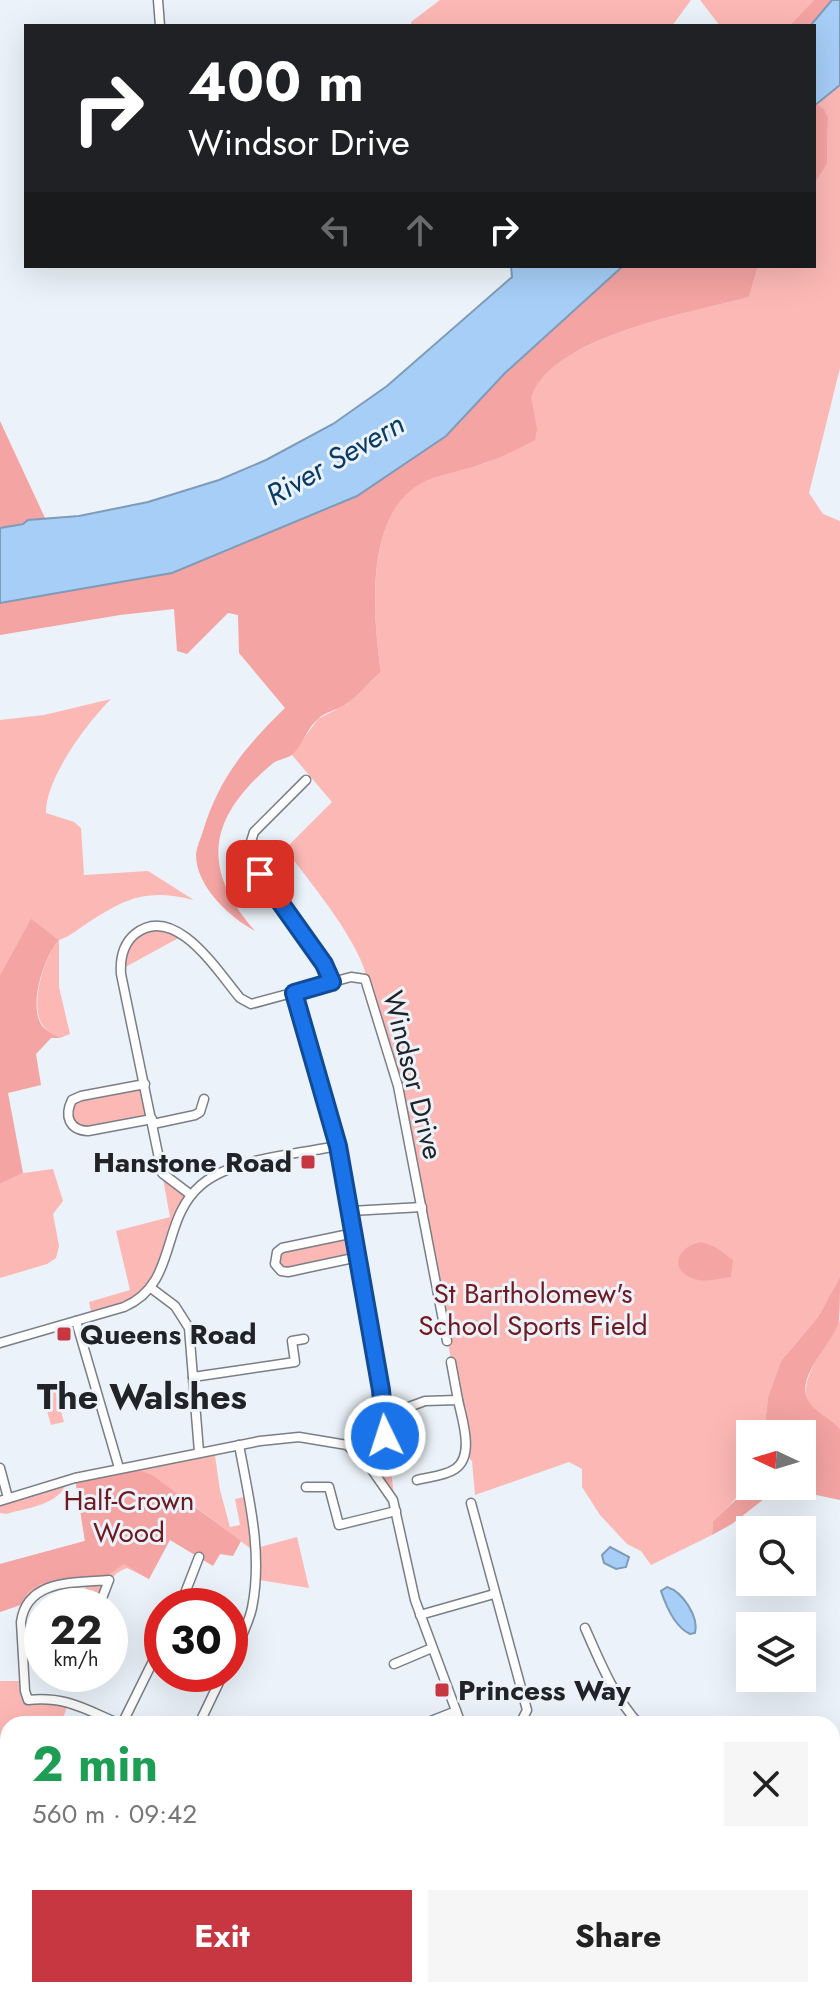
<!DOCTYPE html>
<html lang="en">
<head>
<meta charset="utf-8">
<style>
	:root { --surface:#fff; --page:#f6f6f6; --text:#222; --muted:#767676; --accent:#c73742 }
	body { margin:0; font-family:Jost,sans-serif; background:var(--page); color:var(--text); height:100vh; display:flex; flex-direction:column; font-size:30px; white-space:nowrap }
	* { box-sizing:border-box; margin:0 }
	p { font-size:26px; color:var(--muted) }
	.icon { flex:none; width:44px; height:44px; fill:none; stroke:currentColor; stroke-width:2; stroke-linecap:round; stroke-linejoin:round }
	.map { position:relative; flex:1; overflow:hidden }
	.side { position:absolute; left:0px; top:1716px; width:840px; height:282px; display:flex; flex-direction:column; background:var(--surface); border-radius:24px 24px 0 0; box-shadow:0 8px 32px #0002 }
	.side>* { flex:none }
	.banner { position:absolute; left:24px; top:24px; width:792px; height:244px; border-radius:0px; box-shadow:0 8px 32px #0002; background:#202124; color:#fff; overflow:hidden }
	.needle { width:52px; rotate:274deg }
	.controls { position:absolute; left:736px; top:1420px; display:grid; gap:16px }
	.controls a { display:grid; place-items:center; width:80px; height:80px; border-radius:0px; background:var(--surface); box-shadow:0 8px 32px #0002; font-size:40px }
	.speed { position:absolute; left:24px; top:1588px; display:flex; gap:16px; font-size:40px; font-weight:700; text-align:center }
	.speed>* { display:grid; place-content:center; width:104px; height:104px; border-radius:50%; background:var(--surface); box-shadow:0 8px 32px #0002; line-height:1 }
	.speed small { font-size:20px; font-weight:400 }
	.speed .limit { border:12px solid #d22; background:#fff; color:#111 }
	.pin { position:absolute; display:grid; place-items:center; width:68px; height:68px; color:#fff; margin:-34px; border-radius:16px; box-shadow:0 4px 12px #0006 }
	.me { position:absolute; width:88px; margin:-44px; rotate:356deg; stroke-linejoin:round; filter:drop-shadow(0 0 6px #0008) }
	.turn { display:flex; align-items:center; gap:28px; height:168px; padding:0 32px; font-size:36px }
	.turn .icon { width:104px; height:104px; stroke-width:2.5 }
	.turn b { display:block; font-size:56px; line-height:68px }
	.lanes { display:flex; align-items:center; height:76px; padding:0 32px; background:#0003; justify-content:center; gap:40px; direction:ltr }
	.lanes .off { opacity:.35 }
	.round { display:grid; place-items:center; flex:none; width:84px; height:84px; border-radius:0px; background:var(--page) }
	.headline { display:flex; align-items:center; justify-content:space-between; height:136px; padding:0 32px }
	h1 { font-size:48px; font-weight:700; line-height:60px; color:#1e9e55 }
	.action { display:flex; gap:16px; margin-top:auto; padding:16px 32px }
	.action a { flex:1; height:92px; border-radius:0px; background:var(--accent); color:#fff; font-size:32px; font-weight:700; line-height:92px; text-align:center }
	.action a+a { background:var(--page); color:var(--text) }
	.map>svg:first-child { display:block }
	.green { fill:#fcb8b5 }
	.forest { fill:#f4a4a2 }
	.water { fill:#a6cef7; stroke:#7e9bb8; stroke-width:2 }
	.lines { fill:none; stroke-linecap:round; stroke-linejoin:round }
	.street-casing { stroke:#797f85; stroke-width:11 }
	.secondary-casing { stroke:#797f85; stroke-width:14 }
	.street { stroke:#fff; stroke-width:8 }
	.secondary { stroke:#fff; stroke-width:11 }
	.route-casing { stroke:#114b97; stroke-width:20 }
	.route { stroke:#1a73e8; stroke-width:14 }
	.poi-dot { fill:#c73742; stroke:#ebf2f9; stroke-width:3 }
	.labels { text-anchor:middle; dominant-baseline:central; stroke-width:6; stroke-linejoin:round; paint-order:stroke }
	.street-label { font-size:28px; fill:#212326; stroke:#ebf2f9 }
	.poi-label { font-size:28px; font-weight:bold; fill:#212326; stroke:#ebf2f9; text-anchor:start }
	.park-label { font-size:28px; fill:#6f1920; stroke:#ebf2f9 }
	.water-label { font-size:30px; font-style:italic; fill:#083b65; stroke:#ebf2f9 }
	.district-label { font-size:36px; font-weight:bold; fill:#212326; stroke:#ebf2f9 }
</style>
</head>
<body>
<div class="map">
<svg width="840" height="1997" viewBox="0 0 840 1997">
	<rect width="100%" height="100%" fill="#ebf2f9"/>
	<g class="green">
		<path d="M440 0H691L672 26H411V22Z"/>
		<path d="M700 0H814L789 26H720Z"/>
		<path d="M840 85V368L809 493 823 514 840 521V1277L818 1317 781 1361 768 1397 764 1434H750C750 1484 750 1487 713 1521L712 1535 651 1565 641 1551 627 1544 600 1515 582 1487V1469L569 1462 475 1495 472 1461 468 1457V1422L463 1423 408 1131 368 986C366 948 309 881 285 849L332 802 292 755 318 719 347 704 381 672C373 619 364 512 422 482 438 474 459 472 476 466 490 462 503 455 516 450 521 431 524 407 533 391 564 334 689 313 749 297L758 266H814V185L827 164 828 117 824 109 817 104Z"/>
		<path d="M111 699C87 723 45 779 46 813L74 822 81 828 84 875 148 871 194 900C150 889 129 896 92 920 81 927 71 936 59 940V987L70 1034 60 1038C55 1035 47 1031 44 1027 28 1009 44 956 59 940L31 920 0 975V720L44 715Z"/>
		<path d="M154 926 184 935 120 970 129 941Z"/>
		<path d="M145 1084 152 1119 88 1131 72 1126V1100Z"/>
		<path d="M53 1169 63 1201 53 1214 59 1246 56 1258 47 1264 0 1278V1184L23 1173Z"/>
		<path d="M162 1173 191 1195 163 1265 143 1297 92 1317 89 1302 130 1290 116 1231 170 1217Z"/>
		<path d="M343 1239 350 1240 352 1244 350 1255 287 1269 281 1267 277 1258 282 1252Z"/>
		<path d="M840 1320V1429C831 1419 819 1414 811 1405 793 1383 830 1342 840 1320Z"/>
		<path d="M55 1390 64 1422 51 1425 42 1394Z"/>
		<path d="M384 1416 396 1511 383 1484 343 1444 346 1440 368 1436Z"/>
		<path d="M214 1449 220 1490 230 1527 240 1525 235 1499 244 1497 251 1549 184 1498 149 1579 127 1568C109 1574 106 1589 99 1606H86L85 1583 46 1588 20 1605 0 1612V1564L85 1541 75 1478Z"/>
		<path d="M67 1480C62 1505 26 1508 6 1514L0 1513V1501Z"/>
		<path d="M297 1537 309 1588 259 1580 260 1547Z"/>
		<path d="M0 1681H25L28 1700 69 1701 61 1724H8V1759H0Z"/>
		<path d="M3 1927 8 1928V1990H56L81 1997H0Z"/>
	</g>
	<g class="forest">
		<path d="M814 0H832L810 26H789Z"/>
		<path d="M817 104 824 109 828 117 827 164 814 185V106Z"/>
		<path d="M623 266H758L749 297C691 313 554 335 531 397L537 429 535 440C517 450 498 459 479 465 460 472 437 474 420 484 364 516 373 618 381 672 369 682 358 696 345 705 337 710 325 712 318 719 307 728 303 744 293 754 287 759 278 759 272 764 208 818 200 868 255 931 231 918 196 887 196 855 196 848 201 838 203 831 219 778 246 746 285 708L239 653 238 615 228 613 187 654 177 651 174 609 120 615 0 635V603L172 573 357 496 446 436 505 373Z"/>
		<path d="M0 421 45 518 0 528Z"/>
		<path d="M31 919 59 940C44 956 27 1008 43 1027 47 1031 55 1035 60 1038H51L36 1054 41 1085 8 1093 23 1173 0 1184V975Z"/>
		<path d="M701 1242 715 1247 733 1260 731 1277C721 1278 709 1282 699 1280 669 1274 673 1248 701 1242Z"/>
		<path d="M840 1277C840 1290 840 1308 839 1321 833 1344 795 1376 808 1400 814 1412 831 1418 840 1429V1500L783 1488 777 1489 732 1524 712 1535 713 1521 741 1495 750 1477V1486H802V1434H764L768 1397 781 1361 818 1317Z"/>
		<path d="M132 1468 152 1475 241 1541 233 1556 220 1554 213 1566 170 1540 149 1579 124 1564 108 1575 40 1584 28 1592 20 1605 0 1612V1564L85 1541 75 1478Z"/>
	</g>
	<g class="water">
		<path d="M832 0H840V85L814 106V26H810Z"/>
		<path d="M511 266H623L505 373 446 436 357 496 172 573 0 603V528L23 524 28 520 79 516 148 502 219 480 266 460 333 424 387 386 512 277Z"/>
		<path d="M610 1547 629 1557 626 1567 616 1569 604 1563 602 1555Z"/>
		<path d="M667 1587C683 1592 699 1617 695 1633L690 1634C675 1627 666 1606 661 1591Z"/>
	</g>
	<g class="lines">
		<defs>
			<g id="street">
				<path d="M158 0 160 26"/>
				<path d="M306 780 254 832 248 851C264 898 310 936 332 982"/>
				<path d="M294 993 321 1080 338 1146 381 1390 385 1436 379 1454 370 1467"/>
				<path d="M145 1084 81 1096 72 1100C64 1116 69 1130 88 1131L152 1119"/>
				<path d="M153 1124 195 1115 200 1112 204 1099"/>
				<path d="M191 1195 162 1173 121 974C120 959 123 944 135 934 175 902 218 972 240 998L251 1004 351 977 365 979 398 1086 447 1341"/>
				<path d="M351 1211 422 1207"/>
				<path d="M354 1233 282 1248 277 1252 275 1264 281 1271 288 1272 358 1257"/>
				<path d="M151 1288 175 1306 189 1328 199 1452"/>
				<path d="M76 1321 119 1468"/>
				<path d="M0 1343 124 1307C179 1283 159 1221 201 1185 233 1158 297 1154 338 1146"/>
				<path d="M451 1362 458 1400"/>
				<path d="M193 1377 295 1362 292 1341 304 1339"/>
				<path d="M384 1416 425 1401 458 1400C462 1419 475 1456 455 1469 445 1476 428 1477 417 1480"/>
				<path d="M0 1468 8 1498"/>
				<path d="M306 1487H329L339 1525 396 1511"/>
				<path d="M0 1501 75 1478 260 1441 299 1437 347 1445 370 1467 393 1500 415 1600 461 1724"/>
				<path d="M471 1503 527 1710 523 1718"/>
				<path d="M99 1606 109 1580C74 1583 27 1579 21 1622L25 1691 28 1700C67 1696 86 1710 120 1724"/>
				<path d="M180 1606 199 1557"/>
				<path d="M420 1615 494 1594"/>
				<path d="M230 1625 244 1631"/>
				<path d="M585 1628C600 1662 614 1697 639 1724"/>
				<path d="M230 1660C238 1644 248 1626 252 1608 263 1553 249 1499 239 1445"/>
				<path d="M394 1664 432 1648"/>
				<path d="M296 1723V1724"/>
				<path d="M122 1724 162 1643"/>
				<path d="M199 1724 223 1674"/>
				<path d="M423 1724 456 1711"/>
				<path d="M559 1990 562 1997"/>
				<path d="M191 1997 193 1990"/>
				<path d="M749 1997 750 1996"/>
			</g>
			<g id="secondary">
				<path d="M832 1904 840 1901"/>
				<path d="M0 1920 8 1922"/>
				<path d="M306 1990 327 1997"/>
				<path d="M575 1997 593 1990"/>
			</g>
		</defs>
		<use href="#street" class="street-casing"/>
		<use href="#secondary" class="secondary-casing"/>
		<use href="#street" class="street"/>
		<use href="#secondary" class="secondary"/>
	</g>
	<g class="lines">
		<defs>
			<path id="route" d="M260 874 324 964 332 982 294 993 338 1146 381 1390 385 1436"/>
		</defs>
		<use href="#route" class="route-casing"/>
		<use href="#route" class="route"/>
	</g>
	<g class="poi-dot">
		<rect x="300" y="1154" width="16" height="16" rx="4"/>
		<rect x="56" y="1326" width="16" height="16" rx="4"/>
		<rect x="434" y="1682" width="16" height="16" rx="4"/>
	</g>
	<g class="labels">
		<g class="street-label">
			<text transform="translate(413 1075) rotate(76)">Windsor Drive</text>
		</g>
		<g class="poi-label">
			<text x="292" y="1162" text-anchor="end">Hanstone Road</text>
			<text x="80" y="1334">Queens Road</text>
			<text x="458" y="1690">Princess Way</text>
		</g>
		<g class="park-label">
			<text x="533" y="1293">St Bartholomew's<tspan x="533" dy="32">School Sports Field</tspan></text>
			<text x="129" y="1500">Half-Crown<tspan x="129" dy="32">Wood</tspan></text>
		</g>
		<g class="water-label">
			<text transform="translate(335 459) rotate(-30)">River Severn</text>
		</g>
		<g class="district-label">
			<text x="142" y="1396">The Walshes</text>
		</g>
	</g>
</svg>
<div class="controls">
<a><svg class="needle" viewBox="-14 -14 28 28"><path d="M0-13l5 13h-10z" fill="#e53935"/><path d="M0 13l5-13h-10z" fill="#767676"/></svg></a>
<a><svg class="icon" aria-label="search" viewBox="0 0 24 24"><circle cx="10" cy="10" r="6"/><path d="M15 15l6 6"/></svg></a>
<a><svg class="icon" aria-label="layers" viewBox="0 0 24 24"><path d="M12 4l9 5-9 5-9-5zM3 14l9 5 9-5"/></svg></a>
</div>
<div class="speed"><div>22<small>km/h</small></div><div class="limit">30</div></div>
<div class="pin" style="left:260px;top:874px;background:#d93025"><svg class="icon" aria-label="arrive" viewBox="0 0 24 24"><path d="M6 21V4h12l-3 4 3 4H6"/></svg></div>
<svg class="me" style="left:385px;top:1436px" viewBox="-20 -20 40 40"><circle r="17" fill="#1a73e8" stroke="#fff" stroke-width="3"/><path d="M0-11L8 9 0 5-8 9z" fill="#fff"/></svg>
<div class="banner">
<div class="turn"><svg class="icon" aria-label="right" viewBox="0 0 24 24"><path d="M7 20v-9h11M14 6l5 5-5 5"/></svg><div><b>400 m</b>Windsor Drive</div></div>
<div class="lanes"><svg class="icon off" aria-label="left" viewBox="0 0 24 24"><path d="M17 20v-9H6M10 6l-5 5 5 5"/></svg><svg class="icon off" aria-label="ahead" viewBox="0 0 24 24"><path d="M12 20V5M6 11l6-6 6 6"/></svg><svg class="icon" aria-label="right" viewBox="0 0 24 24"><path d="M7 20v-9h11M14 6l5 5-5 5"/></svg></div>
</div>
<section class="side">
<div class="headline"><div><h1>2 min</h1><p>560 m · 09:42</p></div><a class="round"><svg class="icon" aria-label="close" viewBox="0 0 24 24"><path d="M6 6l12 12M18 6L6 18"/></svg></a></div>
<div class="action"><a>Exit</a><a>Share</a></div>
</section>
</div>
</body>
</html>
